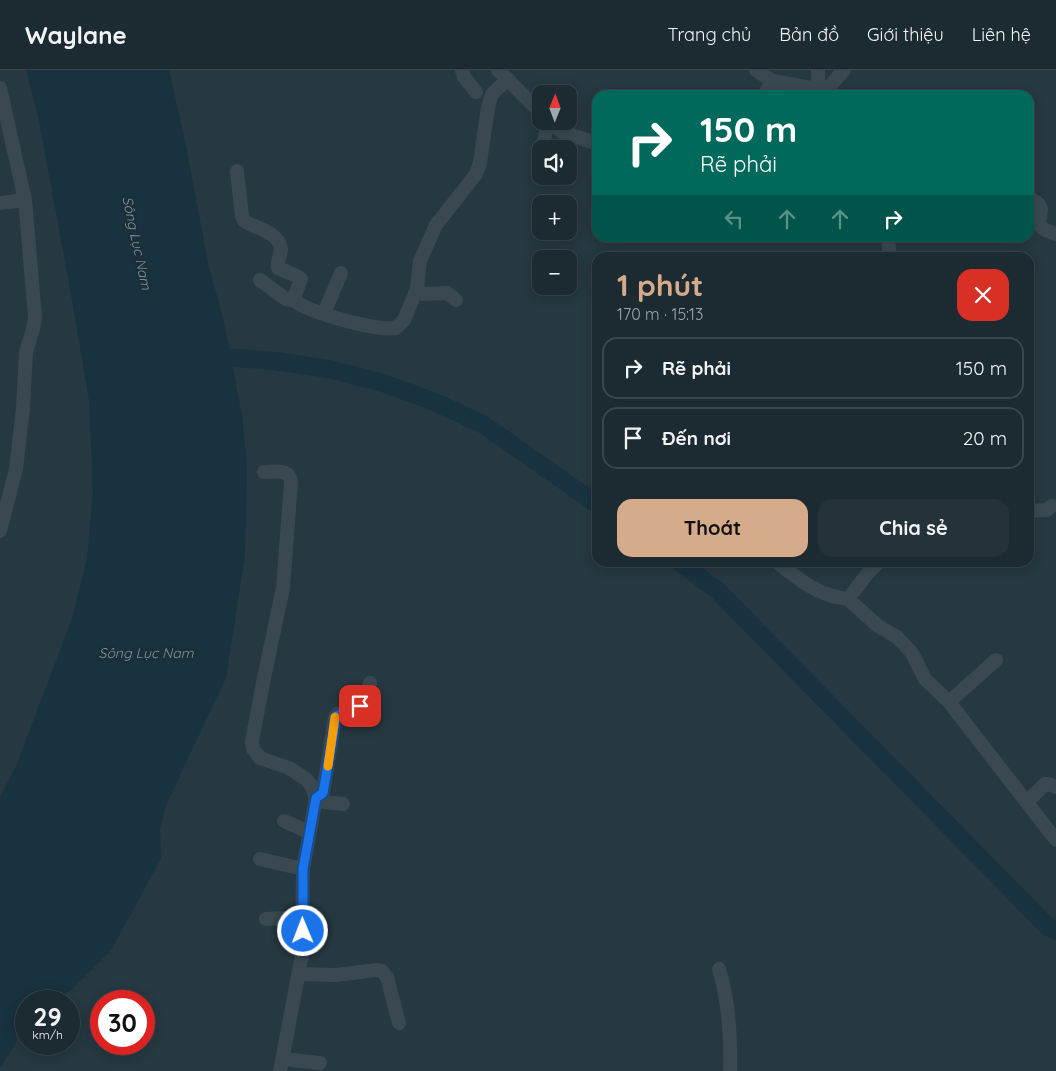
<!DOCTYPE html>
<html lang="vi">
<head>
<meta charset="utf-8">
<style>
	:root { --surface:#1c2a31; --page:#253239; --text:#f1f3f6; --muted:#a0a7ab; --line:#3a464d; --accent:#d6ab8b }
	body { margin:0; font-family:Quicksand,sans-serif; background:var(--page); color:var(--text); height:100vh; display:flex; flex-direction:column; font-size:19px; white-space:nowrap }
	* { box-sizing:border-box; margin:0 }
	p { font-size:16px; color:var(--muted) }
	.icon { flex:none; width:28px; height:28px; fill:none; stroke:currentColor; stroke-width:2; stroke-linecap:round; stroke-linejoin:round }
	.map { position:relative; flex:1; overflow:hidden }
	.drawer { position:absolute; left:592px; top:182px; width:442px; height:315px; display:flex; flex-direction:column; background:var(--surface); border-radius:15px; box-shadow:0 2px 12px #0003,0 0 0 1px var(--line) }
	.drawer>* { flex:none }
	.hud { position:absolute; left:592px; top:20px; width:442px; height:152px; border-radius:15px; box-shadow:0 2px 12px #0003,0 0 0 1px var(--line); background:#00695c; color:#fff; overflow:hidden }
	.needle { width:32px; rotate:1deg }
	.controls { position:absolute; left:532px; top:15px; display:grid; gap:10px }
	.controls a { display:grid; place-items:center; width:45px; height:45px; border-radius:10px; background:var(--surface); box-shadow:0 2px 12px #0003,0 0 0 1px var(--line); font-size:25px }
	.speed { position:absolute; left:15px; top:920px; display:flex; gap:10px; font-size:25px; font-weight:700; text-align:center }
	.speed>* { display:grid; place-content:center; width:65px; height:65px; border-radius:50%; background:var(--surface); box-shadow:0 2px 12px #0003,0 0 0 1px var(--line); line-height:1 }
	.speed small { font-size:12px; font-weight:400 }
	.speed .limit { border:8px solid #d22; background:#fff; color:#111 }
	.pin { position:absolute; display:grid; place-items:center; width:42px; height:42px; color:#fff; margin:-21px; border-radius:10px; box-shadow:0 2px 8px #0006 }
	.me { position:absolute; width:55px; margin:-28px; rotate:359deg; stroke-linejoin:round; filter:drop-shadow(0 0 4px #0008) }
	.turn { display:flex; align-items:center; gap:18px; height:105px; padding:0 25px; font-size:22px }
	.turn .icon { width:65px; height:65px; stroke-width:2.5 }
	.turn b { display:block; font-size:35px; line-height:42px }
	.lanes { display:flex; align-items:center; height:48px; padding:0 25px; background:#0003; justify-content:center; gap:25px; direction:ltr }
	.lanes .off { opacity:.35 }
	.round { display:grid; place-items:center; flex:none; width:52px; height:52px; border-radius:15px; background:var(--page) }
	.headline { display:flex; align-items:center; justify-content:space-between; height:85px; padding:0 25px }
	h1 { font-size:30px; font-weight:800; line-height:38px; color:var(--accent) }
	.primary-button { display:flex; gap:10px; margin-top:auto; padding:10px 25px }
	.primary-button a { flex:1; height:58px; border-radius:15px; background:var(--accent); color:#111; font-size:20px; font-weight:800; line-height:58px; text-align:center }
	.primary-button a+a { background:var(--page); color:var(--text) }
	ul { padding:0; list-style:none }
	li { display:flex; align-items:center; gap:15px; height:62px; margin:0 10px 8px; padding:0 15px; border:2px solid var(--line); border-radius:15px }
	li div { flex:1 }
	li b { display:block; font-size:19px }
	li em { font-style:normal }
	header { display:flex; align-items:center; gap:30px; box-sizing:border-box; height:70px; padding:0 25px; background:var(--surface); border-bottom:1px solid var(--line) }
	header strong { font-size:24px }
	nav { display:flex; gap:28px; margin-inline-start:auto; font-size:18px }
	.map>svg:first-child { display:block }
	.water { fill:#183240 }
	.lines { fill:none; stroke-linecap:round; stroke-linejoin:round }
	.river { stroke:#183240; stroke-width:18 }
	.minor { stroke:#3a4951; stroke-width:14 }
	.route-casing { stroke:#114b97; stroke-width:12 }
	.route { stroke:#1a73e8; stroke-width:9 }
	.slow { stroke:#f59e0b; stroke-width:9 }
	.labels { text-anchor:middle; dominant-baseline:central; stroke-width:5; stroke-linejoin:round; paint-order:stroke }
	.water-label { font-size:14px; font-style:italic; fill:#6f98aa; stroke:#1f2e36 }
</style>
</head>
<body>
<header>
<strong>Waylane</strong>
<nav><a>Trang chủ</a><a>Bản đồ</a><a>Giới thiệu</a><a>Liên hệ</a></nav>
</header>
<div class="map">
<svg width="1056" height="1001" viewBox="0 0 1056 1001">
	<rect width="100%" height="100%" fill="#263841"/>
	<path class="water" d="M26 0H169L187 81 209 198 223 247 242 345 247 396 245 485 226 608 166 735 160 759 161 788 112 879 70 921 54 931H26V952L10 983 0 998V727L16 696 72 549 87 489 93 422 89 330 69 213 38 46Z"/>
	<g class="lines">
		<g class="river">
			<path d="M207 289 221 287 275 291 329 299 383 313 435 332 484 355 598 435"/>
			<path d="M679 492 717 520 1048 857 1056 861"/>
		</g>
		<g class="minor">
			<path d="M462 0 464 7 476 22"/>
			<path d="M498 0 541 43"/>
			<path d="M756 0 772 11 822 20 829 17 844 0"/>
			<path d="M0 18 25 130 35 247 33 259 26 282 23 338 16 399 0 461"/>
			<path d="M818 19V0"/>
			<path d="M764 25 772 11"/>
			<path d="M549 51 562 62 598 74"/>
			<path d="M544 71 548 51"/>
			<path d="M237 101 242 146 244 151C254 158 280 162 281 179 281 186 276 191 278 198L299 207 301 209 294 228 295 231C310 243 377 261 396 258L404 250 417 219 420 191 436 155 476 104 480 93 488 37 492 24 508 9"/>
			<path d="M1030 128 1039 134 1041 140 1039 155 1045 160 1056 164"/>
			<path d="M1 133 25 130"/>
			<path d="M888 168 890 188"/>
			<path d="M260 210 286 229 295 231"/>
			<path d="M417 219 423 224 447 223 456 230"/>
			<path d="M324 243 341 203"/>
			<path d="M264 402C275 402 290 398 291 412L283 518 265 603 252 671 253 679 260 688 289 698 306 709 311 715 316 728 303 799 302 885 280 1001"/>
			<path d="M1030 441 1047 440 1052 436"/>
			<path d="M777 492C799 510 819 526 848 529"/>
			<path d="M879 492 868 503 848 529 878 556 897 567 912 583 925 609 949 632 1056 770"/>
			<path d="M949 632 996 590"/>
			<path d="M316 728 323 723 335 647 339 643 358 639 364 629 370 613"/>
			<path d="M315 731 343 734"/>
			<path d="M1027 732 1045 714H1049L1056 717"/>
			<path d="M284 751 309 762"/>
			<path d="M260 789 303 799"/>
			<path d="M266 849 303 847"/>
			<path d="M719 899C729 932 731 966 730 1001"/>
			<path d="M299 904 335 905 377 900 382 901 387 907 399 953"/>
			<path d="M283 989 320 993"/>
		</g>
	</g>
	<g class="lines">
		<defs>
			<path id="route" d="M303 861V799L316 728 323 723 336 647C342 639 354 644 360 636"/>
		</defs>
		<use href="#route" class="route-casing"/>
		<use href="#route" class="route"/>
		<path class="slow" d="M328 696 335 647"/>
	</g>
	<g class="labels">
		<g class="water-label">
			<text transform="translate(137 173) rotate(78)">Sông Lục Nam</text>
			<text x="146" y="583">Sông Lục Nam</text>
		</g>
	</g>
</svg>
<div class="controls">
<a><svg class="needle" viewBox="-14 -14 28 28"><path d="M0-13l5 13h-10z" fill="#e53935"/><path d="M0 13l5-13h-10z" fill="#a0a7ab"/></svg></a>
<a><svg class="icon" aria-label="sound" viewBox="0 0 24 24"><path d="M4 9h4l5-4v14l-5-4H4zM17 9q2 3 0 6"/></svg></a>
<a>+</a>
<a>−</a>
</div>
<div class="speed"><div>29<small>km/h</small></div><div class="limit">30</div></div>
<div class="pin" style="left:360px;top:636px;background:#d93025"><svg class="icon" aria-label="arrive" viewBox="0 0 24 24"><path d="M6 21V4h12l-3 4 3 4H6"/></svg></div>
<svg class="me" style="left:303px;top:861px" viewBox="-20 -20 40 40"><circle r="17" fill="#1a73e8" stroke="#fff" stroke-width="3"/><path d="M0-11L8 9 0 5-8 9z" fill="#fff"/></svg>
<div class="hud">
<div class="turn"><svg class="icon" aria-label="right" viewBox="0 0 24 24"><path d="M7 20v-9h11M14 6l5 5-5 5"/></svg><div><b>150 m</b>Rẽ phải</div></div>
<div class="lanes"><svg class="icon off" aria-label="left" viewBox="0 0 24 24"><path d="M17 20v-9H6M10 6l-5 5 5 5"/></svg><svg class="icon off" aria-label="ahead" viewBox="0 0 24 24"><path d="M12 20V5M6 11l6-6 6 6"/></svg><svg class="icon off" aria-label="ahead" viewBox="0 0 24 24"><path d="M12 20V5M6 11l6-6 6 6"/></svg><svg class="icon" aria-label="right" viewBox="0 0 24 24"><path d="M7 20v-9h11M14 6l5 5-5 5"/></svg></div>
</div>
<section class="drawer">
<div class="headline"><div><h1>1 phút</h1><p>170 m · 15:13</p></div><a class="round" style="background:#d93025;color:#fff"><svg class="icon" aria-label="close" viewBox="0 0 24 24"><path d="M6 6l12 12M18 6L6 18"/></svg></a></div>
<ul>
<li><svg class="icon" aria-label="right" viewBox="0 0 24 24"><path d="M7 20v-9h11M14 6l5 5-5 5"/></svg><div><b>Rẽ phải</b></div><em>150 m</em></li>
<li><svg class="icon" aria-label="arrive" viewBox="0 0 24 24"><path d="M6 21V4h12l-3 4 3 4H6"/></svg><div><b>Đến nơi</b></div><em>20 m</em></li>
</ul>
<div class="primary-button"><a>Thoát</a><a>Chia sẻ</a></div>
</section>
</div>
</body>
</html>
